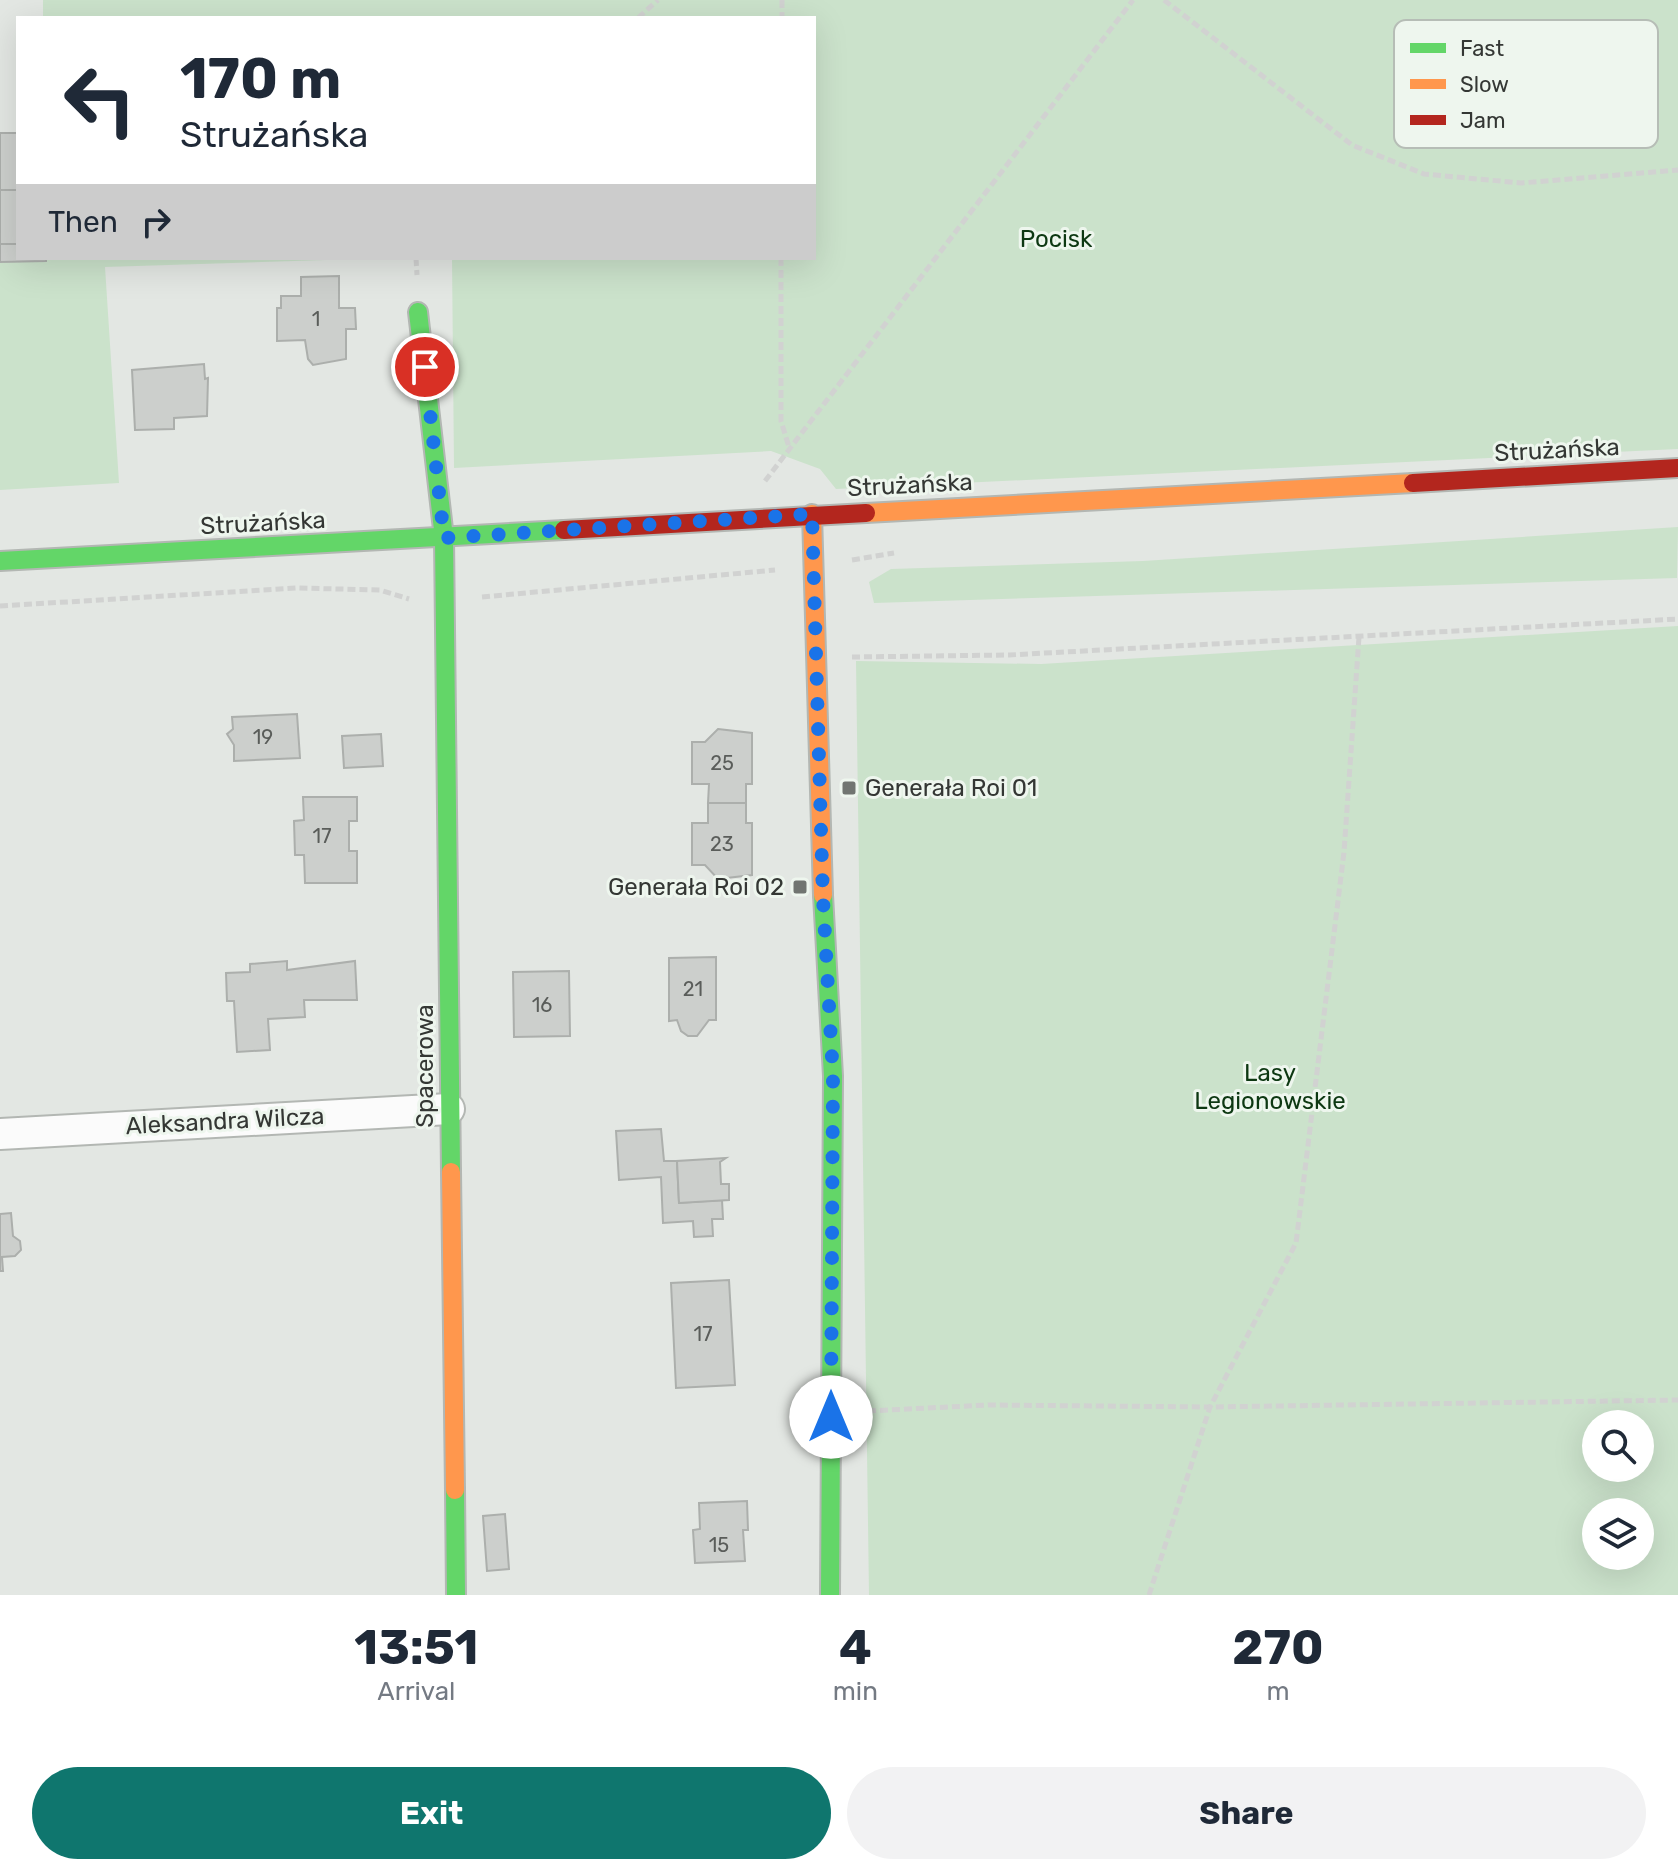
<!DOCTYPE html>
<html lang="en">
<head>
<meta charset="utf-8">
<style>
	:root { --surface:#fff; --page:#f2f2f3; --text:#1f2937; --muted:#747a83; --accent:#0f766e }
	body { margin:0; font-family:Rubik,sans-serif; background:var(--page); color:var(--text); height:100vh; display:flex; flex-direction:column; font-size:30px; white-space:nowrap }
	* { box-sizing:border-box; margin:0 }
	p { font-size:26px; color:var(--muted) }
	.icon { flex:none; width:44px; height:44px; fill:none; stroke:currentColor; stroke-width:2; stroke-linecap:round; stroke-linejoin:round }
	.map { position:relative; height:1595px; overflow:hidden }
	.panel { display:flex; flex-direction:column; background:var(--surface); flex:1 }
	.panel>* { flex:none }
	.hud { position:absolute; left:16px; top:16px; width:800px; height:244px; border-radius:0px; box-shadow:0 8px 32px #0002; background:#fff; color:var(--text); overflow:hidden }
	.fabs { position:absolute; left:1582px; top:1410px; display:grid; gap:16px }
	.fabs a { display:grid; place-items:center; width:72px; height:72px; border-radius:50%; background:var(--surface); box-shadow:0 8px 32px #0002; font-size:40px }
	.pin { position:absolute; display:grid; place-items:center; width:68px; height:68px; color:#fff; margin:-34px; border:4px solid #fff; border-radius:50%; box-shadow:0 2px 8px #0007 }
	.me { position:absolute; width:88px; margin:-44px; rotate:0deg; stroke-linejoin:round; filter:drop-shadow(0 0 6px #0008) }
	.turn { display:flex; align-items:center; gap:28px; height:168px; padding:0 32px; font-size:36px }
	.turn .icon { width:104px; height:104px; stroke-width:2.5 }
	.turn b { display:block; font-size:56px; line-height:68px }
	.then { display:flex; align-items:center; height:76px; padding:0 32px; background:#0003; gap:16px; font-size:30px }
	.eta { display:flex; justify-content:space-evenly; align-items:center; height:136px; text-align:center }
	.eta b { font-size:48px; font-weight:700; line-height:56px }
	.button { display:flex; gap:16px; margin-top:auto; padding:16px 32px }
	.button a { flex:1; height:92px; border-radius:48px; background:var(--accent); color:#fff; font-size:32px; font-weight:700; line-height:92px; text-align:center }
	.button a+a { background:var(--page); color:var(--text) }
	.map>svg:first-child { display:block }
	.green { fill:#cbe2cb; fill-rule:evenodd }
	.building { fill:#cccfcc; stroke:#acafac; stroke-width:2 }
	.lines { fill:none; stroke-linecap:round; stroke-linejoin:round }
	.street-casing { stroke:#b3b7b3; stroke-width:34 }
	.fast-casing { stroke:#b3b7b3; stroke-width:22 }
	.slow-casing { stroke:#b3b7b3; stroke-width:22 }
	.jam-casing { stroke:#b3b7b3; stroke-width:22 }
	.path { stroke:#d1d2d1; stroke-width:5; stroke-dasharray:8 4; stroke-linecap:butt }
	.street { stroke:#fbfbfb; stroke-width:30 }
	.fast { stroke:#63d668; stroke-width:18 }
	.slow { stroke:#ff974d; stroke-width:18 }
	.jam { stroke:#b3261e; stroke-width:18 }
	.route { stroke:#1a73e8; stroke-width:14; stroke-dasharray:0 25.2 }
	.poi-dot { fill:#717571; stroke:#eef6ee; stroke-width:3 }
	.labels { text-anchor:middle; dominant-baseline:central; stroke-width:6; stroke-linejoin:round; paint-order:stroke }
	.number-label { font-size:20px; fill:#5a5d5a }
	.park-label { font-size:24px; fill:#0d3812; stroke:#eef6ee }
	.street-label { font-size:24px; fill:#343734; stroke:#eef6ee }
	.poi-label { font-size:24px; fill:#343734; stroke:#eef6ee; text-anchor:start }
	.key { fill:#eef6ee; stroke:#b6bdb6; stroke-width:2 }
	.key-label { font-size:22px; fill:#343734 }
</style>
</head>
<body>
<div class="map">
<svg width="1678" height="1595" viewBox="0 0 1678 1595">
	<rect width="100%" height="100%" fill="#e3e7e3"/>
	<g class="green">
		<path d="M43 0H1678V449L836 489 820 469 771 451 454 468 452 258H814V18H43Z"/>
		<path d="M46 258H390L105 267 119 483 0 490V262L46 261Z"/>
		<path d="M1678 527 1677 578 874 603 869 582 891 569 1143 561Z"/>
		<path d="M1678 626V1595H869L856 661 1041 664ZM1596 1424H1640V1468H1596ZM1596 1512H1640V1556H1596Z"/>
	</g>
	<g class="building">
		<rect x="0" y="133" width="18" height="57"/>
		<rect x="0" y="190" width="18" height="54"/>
		<path d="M0 244H18V258H46V261L0 262Z"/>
		<path d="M339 276V308H355L356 329H346V359L313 365 308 359 305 340 277 341V308H281V296H301V277Z"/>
		<path d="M204 364 205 379 208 378 207 416 174 418V429L135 430 132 370Z"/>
		<path d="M297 714 300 758 234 761V745L227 734 233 729 232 717Z"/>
		<path d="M718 729 752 733V784H746V803H708L709 784H692V742H705Z"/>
		<path d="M381 734 383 766 344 768 342 736Z"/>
		<path d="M303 797H357V821H349V851H357V883H305L304 855H295L294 821 304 820Z"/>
		<path d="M708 803H746V823H752V875L718 879 705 865H692V823H708Z"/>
		<path d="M716 957V1020H709L697 1036H688L681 1031 677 1020 669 1021V958Z"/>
		<path d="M287 961V970L355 961 357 1000H304L305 1017 268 1019 270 1050 237 1052 234 1001H227L226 973 250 972V964Z"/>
		<path d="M569 971 570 1036 514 1037 513 972Z"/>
		<path d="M661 1129 664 1161H677L679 1203 722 1200 723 1219H712L713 1236 694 1237 693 1221 663 1223 661 1177 619 1180 616 1131Z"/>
		<path d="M726 1158 720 1162 721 1184H729V1200L679 1203 677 1161Z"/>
		<path d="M11 1213 13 1236 20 1241 21 1250 15 1256 2 1257 3 1271H0V1214Z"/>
		<path d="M729 1280 735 1385 676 1388 671 1283Z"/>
		<path d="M747 1501 748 1530H743L745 1561 695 1563 693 1530 700 1529 699 1503Z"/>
		<path d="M505 1514 509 1569 487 1571 483 1516Z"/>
	</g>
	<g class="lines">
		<defs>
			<path id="street" d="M0 1134 449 1109"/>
			<g id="fast">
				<path d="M418 312 444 538 451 1172"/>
				<path d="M0 561 564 530"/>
				<path d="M823 895 833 1076 830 1595"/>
				<path d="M455 1490 456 1595"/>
			</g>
			<g id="slow">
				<path d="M866 513 1413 483"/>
				<path d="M812 514 823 895"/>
				<path d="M451 1172 455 1490"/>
			</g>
			<g id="jam">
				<path d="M1413 483 1678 468"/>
				<path d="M564 530 866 513"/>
			</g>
		</defs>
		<use href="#street" class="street-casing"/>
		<use href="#fast" class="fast-casing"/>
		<use href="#slow" class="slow-casing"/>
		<use href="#jam" class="jam-casing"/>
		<g class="path">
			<path d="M782 0V18"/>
			<path d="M1164 0 1352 145 1424 174 1521 183 1678 170"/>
			<path d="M638 18 658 0"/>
			<path d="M416 258 417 275"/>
			<path d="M781 258V421L789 447"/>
			<path d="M765 481 1133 0"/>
			<path d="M852 560 894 553"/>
			<path d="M482 597 775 570"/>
			<path d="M0 606 297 588 380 590 409 599"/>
			<path d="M852 657 1009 655 1678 619"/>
			<path d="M868 1411 988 1405 1210 1407 1678 1400"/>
			<path d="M1149 1595 1210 1407 1296 1243 1344 852 1359 637"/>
		</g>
		<use href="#street" class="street"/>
		<use href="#fast" class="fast"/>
		<use href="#slow" class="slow"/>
		<use href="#jam" class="jam"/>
	</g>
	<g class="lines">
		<path class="route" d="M425 367 444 538 812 514 823 899 833 1076 831 1417"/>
	</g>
	<g class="poi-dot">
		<rect x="841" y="780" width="16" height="16" rx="4"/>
		<rect x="792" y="879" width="16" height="16" rx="4"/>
	</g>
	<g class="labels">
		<g class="number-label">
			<text x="316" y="319">1</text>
			<text x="263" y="737">19</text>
			<text x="722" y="763">25</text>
			<text x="322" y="836">17</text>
			<text x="722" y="844">23</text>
			<text x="693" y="989">21</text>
			<text x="542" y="1005">16</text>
			<text x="703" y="1334">17</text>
			<text x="719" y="1545">15</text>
		</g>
		<g class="park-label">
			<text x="1056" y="239">Pocisk</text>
			<text x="1270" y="1073">Lasy<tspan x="1270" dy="28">Legionowskie</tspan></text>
		</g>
		<g class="street-label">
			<text transform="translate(1557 450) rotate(-3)">Strużańska</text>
			<text transform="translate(910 485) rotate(-3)">Strużańska</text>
			<text transform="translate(263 523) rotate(-3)">Strużańska</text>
			<text transform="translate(425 1066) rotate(-90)">Spacerowa</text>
			<text transform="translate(225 1121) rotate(-3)">Aleksandra Wilcza</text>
		</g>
		<g class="poi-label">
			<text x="865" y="788">Generała Roi 01</text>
			<text x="784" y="887" text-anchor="end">Generała Roi 02</text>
		</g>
	</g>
	<rect x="1394" y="20" width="264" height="128" rx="12" class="key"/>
	<rect x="1410" y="43" width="36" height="10" fill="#63d668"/>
	<rect x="1410" y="79" width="36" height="10" fill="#ff974d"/>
	<rect x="1410" y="115" width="36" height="10" fill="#b3261e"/>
	<g class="key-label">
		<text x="1460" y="56">Fast</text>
		<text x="1460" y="92">Slow</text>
		<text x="1460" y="128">Jam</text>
	</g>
</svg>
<div class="fabs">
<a><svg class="icon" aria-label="search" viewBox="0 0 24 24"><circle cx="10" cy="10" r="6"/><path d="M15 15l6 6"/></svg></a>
<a><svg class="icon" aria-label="layers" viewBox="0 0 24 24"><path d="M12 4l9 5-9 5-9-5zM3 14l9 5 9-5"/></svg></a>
</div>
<div class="pin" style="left:425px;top:367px;background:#d93025"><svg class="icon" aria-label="arrive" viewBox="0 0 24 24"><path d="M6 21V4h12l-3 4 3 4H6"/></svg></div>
<svg class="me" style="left:831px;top:1417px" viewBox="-20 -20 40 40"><circle r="19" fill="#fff"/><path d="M0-13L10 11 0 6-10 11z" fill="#1a73e8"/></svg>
<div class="hud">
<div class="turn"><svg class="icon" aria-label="left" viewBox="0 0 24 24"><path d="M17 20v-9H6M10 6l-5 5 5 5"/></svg><div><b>170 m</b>Strużańska</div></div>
<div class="then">Then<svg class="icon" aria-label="right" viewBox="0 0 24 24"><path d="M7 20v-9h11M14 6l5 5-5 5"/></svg></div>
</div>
</div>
<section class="panel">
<div class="eta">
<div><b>13:51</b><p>Arrival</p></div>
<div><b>4</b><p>min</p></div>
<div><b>270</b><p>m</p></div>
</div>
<div class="button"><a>Exit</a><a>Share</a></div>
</section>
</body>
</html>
